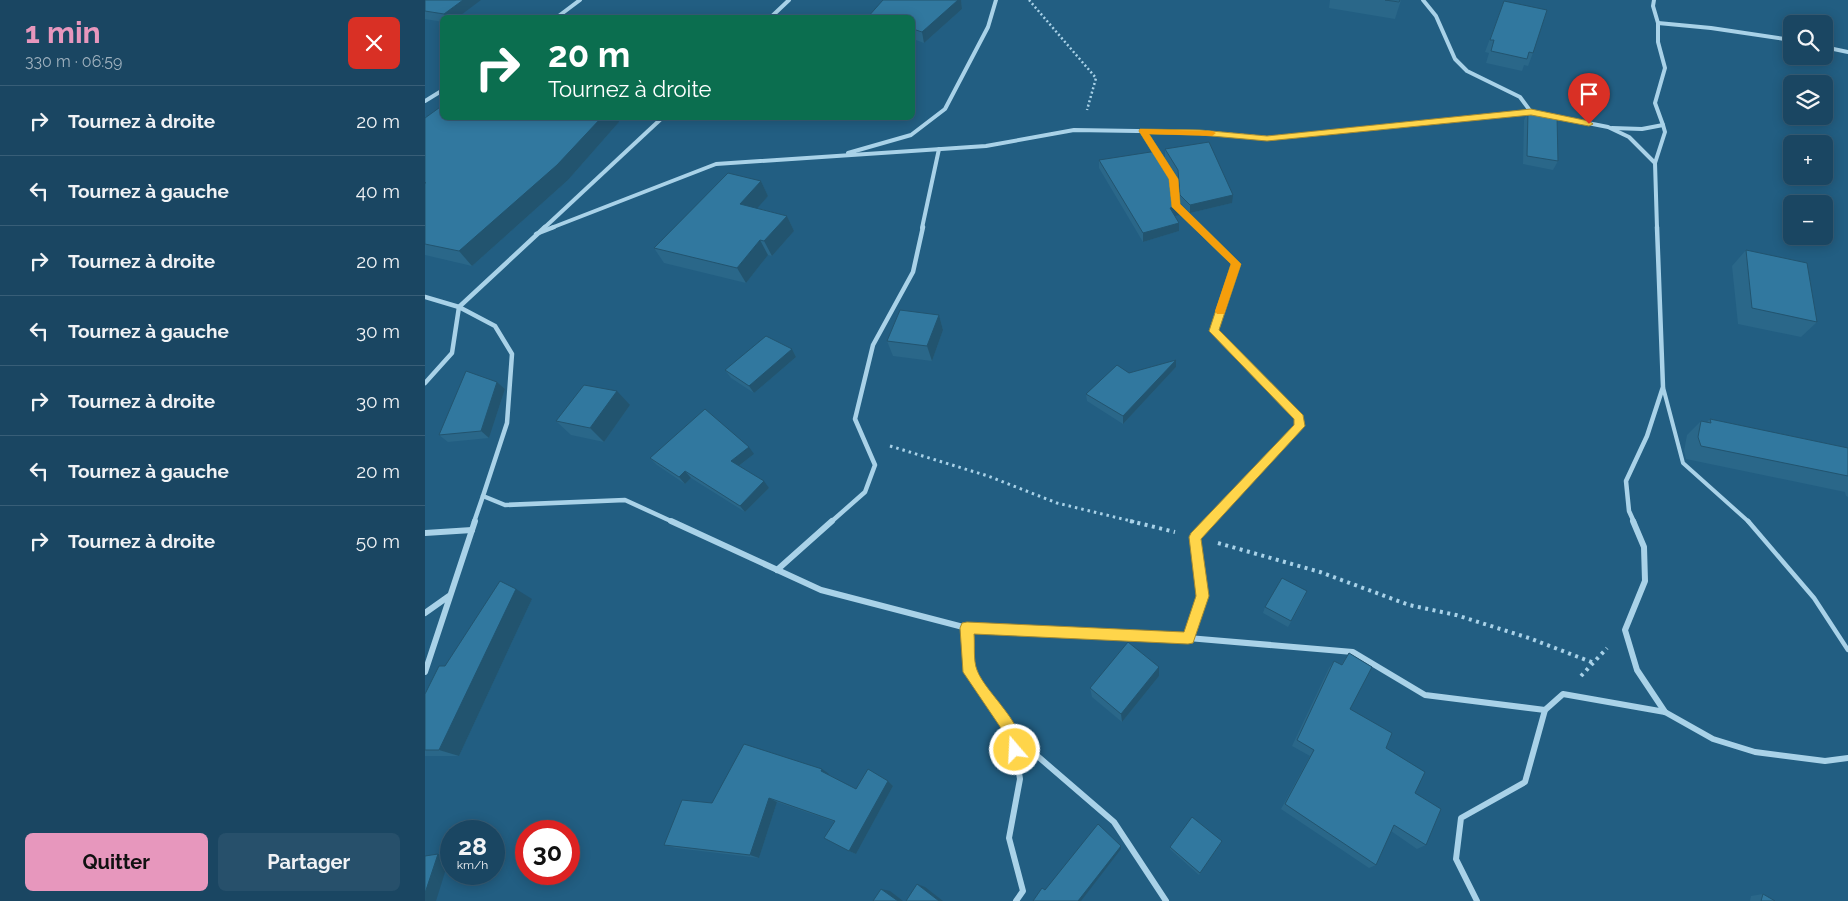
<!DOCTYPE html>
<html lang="fr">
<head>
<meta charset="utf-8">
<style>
	:root { --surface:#1a4662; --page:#27506b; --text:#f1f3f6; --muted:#9fb1be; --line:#385e77; --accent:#e797bd }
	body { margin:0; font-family:Raleway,sans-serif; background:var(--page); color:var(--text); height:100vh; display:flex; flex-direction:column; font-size:19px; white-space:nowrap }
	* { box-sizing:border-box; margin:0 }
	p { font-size:16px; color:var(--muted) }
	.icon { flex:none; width:28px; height:28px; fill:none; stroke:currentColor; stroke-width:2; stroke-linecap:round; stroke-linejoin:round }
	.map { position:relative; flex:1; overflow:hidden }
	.drawer { display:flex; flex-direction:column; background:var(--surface); width:425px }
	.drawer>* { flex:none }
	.banner { position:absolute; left:15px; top:15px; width:475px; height:105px; border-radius:8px; box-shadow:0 2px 12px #0003,0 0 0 1px var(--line); background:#0b6e4f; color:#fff; overflow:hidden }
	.fabs { position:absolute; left:1358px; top:15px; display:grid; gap:10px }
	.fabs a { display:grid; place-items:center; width:50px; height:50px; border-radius:8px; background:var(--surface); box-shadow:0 2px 12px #0003,0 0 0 1px var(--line); font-size:25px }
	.speed { position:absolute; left:15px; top:820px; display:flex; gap:10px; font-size:25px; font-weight:700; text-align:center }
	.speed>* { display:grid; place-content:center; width:65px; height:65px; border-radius:50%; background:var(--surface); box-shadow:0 2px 12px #0003,0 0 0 1px var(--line); line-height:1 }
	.speed small { font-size:12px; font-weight:400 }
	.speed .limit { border:8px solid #d22; background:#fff; color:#111 }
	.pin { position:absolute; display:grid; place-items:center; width:42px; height:42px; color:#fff; margin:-51px -21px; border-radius:50% 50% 50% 0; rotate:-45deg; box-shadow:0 0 5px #0007 }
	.pin .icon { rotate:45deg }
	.me { position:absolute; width:55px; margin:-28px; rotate:341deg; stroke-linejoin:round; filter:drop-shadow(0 0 4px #0008) }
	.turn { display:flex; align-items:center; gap:18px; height:105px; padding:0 25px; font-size:22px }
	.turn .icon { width:65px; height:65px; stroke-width:2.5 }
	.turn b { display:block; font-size:35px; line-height:42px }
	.round { display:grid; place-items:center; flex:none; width:52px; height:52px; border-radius:8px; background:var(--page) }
	.headline { display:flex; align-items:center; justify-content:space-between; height:85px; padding:0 25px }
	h1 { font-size:30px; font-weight:700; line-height:38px; color:var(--accent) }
	.cta { display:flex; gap:10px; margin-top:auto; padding:10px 25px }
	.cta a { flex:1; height:58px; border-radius:8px; background:var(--accent); color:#111; font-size:20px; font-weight:700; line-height:58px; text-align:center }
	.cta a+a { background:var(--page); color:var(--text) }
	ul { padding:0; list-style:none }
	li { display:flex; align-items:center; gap:15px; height:70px; padding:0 25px; border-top:1px solid var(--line) }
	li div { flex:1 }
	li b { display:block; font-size:19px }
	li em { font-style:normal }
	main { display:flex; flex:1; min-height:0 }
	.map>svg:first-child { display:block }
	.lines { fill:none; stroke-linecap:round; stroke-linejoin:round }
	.path-far2 { stroke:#a9d2e8; stroke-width:2.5; stroke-dasharray:2 2.5; stroke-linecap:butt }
	.path-far1 { stroke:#a9d2e8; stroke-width:3; stroke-dasharray:2.5 4; stroke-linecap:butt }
	.path { stroke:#a9d2e8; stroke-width:4; stroke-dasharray:3 4.5; stroke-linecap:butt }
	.service-far1 { stroke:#a9d2e8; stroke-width:4 }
	.service { stroke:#a9d2e8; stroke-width:4.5 }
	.minor-far2 { stroke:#a9d2e8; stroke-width:4 }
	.minor-far1 { stroke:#a9d2e8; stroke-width:4.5 }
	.minor { stroke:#a9d2e8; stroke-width:6 }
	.wall { fill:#2a6789 }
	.shaded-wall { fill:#22546f }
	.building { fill:#31789f; stroke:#22546f }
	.route { fill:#ffd54a; stroke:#a68a30 }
	.slow { fill:#f59e0b }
</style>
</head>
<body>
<main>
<section class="drawer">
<div class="headline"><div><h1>1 min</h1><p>330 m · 06:59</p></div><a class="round" style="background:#d93025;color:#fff"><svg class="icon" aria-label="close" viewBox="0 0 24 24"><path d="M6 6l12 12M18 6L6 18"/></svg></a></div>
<ul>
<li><svg class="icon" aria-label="right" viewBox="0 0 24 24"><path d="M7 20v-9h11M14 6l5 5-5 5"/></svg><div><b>Tournez à droite</b></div><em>20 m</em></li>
<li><svg class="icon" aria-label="left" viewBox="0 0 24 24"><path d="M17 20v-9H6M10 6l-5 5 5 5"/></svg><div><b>Tournez à gauche</b></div><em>40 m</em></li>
<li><svg class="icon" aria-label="right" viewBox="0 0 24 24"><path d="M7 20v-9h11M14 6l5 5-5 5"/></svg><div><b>Tournez à droite</b></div><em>20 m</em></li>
<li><svg class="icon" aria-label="left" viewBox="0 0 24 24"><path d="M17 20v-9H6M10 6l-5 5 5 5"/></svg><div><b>Tournez à gauche</b></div><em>30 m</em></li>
<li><svg class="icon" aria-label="right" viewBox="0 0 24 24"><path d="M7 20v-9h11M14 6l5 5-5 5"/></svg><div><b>Tournez à droite</b></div><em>30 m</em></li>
<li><svg class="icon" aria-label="left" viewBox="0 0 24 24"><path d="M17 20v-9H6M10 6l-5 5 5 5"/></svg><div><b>Tournez à gauche</b></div><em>20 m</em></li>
<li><svg class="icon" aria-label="right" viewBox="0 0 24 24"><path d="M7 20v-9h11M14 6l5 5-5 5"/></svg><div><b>Tournez à droite</b></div><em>50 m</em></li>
</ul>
<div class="cta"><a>Quitter</a><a>Partager</a></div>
</section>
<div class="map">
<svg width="1423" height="901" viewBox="0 0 1423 901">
	<rect width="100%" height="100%" fill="#225e82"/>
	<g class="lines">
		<path class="path-far2" d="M604 0 671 78 662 110"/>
		<path class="path-far1" d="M465 446 563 476 632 503 710 522"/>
		<g class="path">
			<path d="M705 521 750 532"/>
			<path d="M793 543 895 572 984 605 1031 615 1104 638 1169 663"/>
			<path d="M1156 676 1182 648"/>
		</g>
		<path class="service-far1" d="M1238 387 1258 463 1324 522"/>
		<path class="service" d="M1323 521 1389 598 1423 650"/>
		<g class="minor-far2">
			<path d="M998 0 1011 16 1030 59 1042 71 1095 97 1106 112"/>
			<path d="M131 18 155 0"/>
			<path d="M345 18 364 0"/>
			<path d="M1233 23 1286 28 1366 40"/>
			<path d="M1399 47 1423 52"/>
			<path d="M0 101 18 90"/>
			<path d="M1127 116 1183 127 1204 137 1230 163"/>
			<path d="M1187 128 1217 129 1238 125 1230 103 1240 68 1233 42V23L1228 6 1229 0"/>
			<path d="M718 131 734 156"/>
			<path d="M423 153 486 135 520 109 563 27 571 0"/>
			<path d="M742 169 749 179 751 205 775 228"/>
			<path d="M119 228 237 118"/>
			<path d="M126 228 291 164 561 146 649 130 775 132 842 138 1106 112 1119 115"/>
			<path d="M497 228 514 149"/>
			<path d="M1232 228 1230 163 1240 132 1238 125"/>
		</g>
		<g class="minor-far1">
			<path d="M773 227 811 264 789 331 874 418V426L784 522"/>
			<path d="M111 234 129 227"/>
			<path d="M0 297 34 307 70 326 87 354 82 423 58 496 80 505 200 500 248 522"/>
			<path d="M0 383 27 353 34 307 120 227"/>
			<path d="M49 522 58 496"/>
			<path d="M406 522 440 492 450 465 430 419 448 345 488 272 498 227"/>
			<path d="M1209 522 1204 511 1201 481 1222 436 1238 387 1232 227"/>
		</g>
		<g class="minor">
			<path d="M246 521 396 590 542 628 763 638 928 652 1000 695 1120 710"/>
			<path d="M1208 521 1219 547 1220 581 1200 630 1212 670 1240 712"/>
			<path d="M0 533 47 530"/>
			<path d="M352 570 407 521"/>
			<path d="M0 613 24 596"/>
			<path d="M542 628 545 672 588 735 689 822 741 901"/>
			<path d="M763 638 778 596 770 537 785 521"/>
			<path d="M0 672 50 521"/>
			<path d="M588 735 595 779 584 838 598 891 591 901"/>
			<path d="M1052 901 1031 859 1036 818 1100 782 1120 710 1138 694 1240 712 1288 739 1330 752 1400 761 1423 758"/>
		</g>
	</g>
	<g class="wall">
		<path d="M0 0 48 5 32 18H18V22L0 19Z"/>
		<path d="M458 0H536L537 9 499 43 488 39V18Z"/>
		<path d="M905 0H976L970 19 904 8Z"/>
		<path d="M1079 1 1108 53 1103 66 1099 65 1097 71 1061 63 1064 53 1060 52Z"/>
		<path d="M1103 112 1133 161 1128 170 1098 164 1099 120Z"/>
		<path d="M0 118 194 122 143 180 47 266 0 255Z"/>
		<path d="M740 149 807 203 765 213 755 203 753 178 740 158Z"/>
		<path d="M674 160 748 198 756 215 749 216 754 223V231L718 242 674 168Z"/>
		<path d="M336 181 343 196 332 208 362 216 369 231 347 256 343 255 321 283 239 263 229 248Z"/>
		<path d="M1321 250 1392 322 1376 337 1313 324 1307 266Z"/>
		<path d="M514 315 518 330 507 361 468 356 462 341Z"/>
		<path d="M367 349 371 357 329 393 306 378 300 370Z"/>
		<path d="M751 360V367L698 424 662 401 661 394 704 373Z"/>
		<path d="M72 382 80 389 64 438 23 442 14 435Z"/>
		<path d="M205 405 179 442 146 435 131 421Z"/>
		<path d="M1285 419 1423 448V497L1421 496 1420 492 1261 459 1259 451 1262 435 1276 421 1282 422Z"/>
		<path d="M329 454 314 466 344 488 320 512 266 478 260 484 232 465 225 458Z"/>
		<path d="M880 597 863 627 838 613 840 607Z"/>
		<path d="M107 599 34 756H0V694L20 666Z"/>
		<path d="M924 653 925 709 961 748 990 793 1001 845 992 849 966 831 951 865 944 868 856 809 885 756 867 746 904 668 909 661 916 665Z"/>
		<path d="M734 676 697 722 667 697 665 688Z"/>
		<path d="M404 774V775L431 789 463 781 468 786 431 854 424 851 410 822 352 802 334 858 251 848 239 845 287 803Z"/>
		<path d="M797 841 774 875 745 849V847Z"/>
		<path d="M1338 894 1350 901H1325L1326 896Z"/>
	</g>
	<g class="shaded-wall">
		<path d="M38 0H56L32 18H21L19 14Z"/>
		<path d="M533 0H536L537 9 499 43 497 32Z"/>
		<path d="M176 118H192L194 122 143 180 47 266 34 251Z"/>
		<path d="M336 181 343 196 323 219 315 204Z"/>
		<path d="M808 195 807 203 765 213V205Z"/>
		<path d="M756 206V215L744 217 745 208Z"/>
		<path d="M362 216 369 231 347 256 339 241Z"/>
		<path d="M754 223V231L718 242V233Z"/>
		<path d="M335 240 343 255 321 283 312 268Z"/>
		<path d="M514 315 518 330 507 361 502 346Z"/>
		<path d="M367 349 371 357 329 393 324 386Z"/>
		<path d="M751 360V367L698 424V416Z"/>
		<path d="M72 382 80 389 64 438 56 431Z"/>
		<path d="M192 391 205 405 179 442 165 428Z"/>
		<path d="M324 447 329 454 311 468 306 461Z"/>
		<path d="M260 471 266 478 260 484 254 477Z"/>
		<path d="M339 481 344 488 320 512 315 506Z"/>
		<path d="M91 589 107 599 34 756 14 750Z"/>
		<path d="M734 667V676L697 722 696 714Z"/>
		<path d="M397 769 404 774V776L396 771Z"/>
		<path d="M463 781 468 786 431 854 424 851Z"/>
		<path d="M344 798 352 802 334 858 325 855Z"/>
		<path d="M696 846V849L656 901H653Z"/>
		<path d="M13 854 25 856 11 901H0V893Z"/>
		<path d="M492 884 500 887 518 901H514Z"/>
		<path d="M456 889 465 891 478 901H473Z"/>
	</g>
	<g class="building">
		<path d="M0 0H38L19 14 0 11Z"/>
		<path d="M458 0H533L497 32 488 29V18H442Z"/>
		<path d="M960 0H975L974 2Z"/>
		<path d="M1079 1 1122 10 1108 53 1104 52 1102 59 1066 51 1069 40H1065Z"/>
		<path d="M18 105V118H176L132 165 34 251 0 244V183H1L0 182V118Z"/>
		<path d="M1103 112 1132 116 1133 161 1102 156Z"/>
		<path d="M784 142 808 195 765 205 755 195 753 170 740 149Z"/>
		<path d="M732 151 746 172 748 198 756 206 745 208 754 223 718 233 674 160Z"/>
		<path d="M303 173 336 181 315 204 362 216 339 241 335 240 312 268 229 248Z"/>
		<path d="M1321 250 1382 263 1392 322 1327 308Z"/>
		<path d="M475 310 514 315 502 346 462 341Z"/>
		<path d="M341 336 367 349 324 386 300 370Z"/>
		<path d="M751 360 698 416 661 394 692 365 704 373Z"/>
		<path d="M41 371 72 382 56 431 14 435Z"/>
		<path d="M159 385 192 391 165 428 131 421Z"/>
		<path d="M280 409 324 447 306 461 339 481 315 506 260 471 254 477 225 458Z"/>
		<path d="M1285 419 1423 448V476L1276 446 1273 437 1276 421 1286 423Z"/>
		<path d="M857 578 882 591 866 621 840 607Z"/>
		<path d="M75 581 91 589 14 750H0V694L14 666H20Z"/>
		<path d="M703 642 734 667 696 714 665 688Z"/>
		<path d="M924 653 947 667 925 709 967 733 961 748 1000 772 990 793 1016 809 1001 845 969 825 951 865 860 804 889 750 872 740 909 661 917 665Z"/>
		<path d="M319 744 397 769 396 771 431 789 443 769 463 781 424 851 399 838 410 821 344 798 325 855 239 845 257 800 287 803Z"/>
		<path d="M767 817 797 841 775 873 745 847Z"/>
		<path d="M673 824 696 846 653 901H608L617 888 620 890Z"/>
		<path d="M13 854 0 893V856Z"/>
		<path d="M492 884 514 901H481Z"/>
		<path d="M456 889 473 901H448Z"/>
		<path d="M1338 894 1350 901H1336Z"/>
	</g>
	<path class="route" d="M1106 109 1164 121 1168 124 1164 126 1106 115 842 141 775 135 724 134 753 179 755 204 816 264 794 330 878 415 880 426 776 539 784 596 768 643 763 644 549 634C550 645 548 660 552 670 560 693 606 728 595 755L590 757 586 755 582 737 538 672 535 628 537 623 542 622 759 632 771 596 764 537 766 533 869 425V419L784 331 806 264 747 207 744 179 714 131 715 129 775 130 842 136Z"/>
	<path class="slow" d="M715 129 787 131 791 133 787 136 724 134 753 179 755 204 816 264 799 314H792L790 311 806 264 747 207 744 179 714 131Z"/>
</svg>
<div class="fabs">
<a><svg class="icon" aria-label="search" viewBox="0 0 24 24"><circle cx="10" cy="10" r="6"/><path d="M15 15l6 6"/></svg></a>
<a><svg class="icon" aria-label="layers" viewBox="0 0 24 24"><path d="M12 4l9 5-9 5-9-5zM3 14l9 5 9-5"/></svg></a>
<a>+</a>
<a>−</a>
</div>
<div class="speed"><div>28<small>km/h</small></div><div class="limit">30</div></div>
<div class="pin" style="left:1164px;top:124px;background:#d93025"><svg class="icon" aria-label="arrive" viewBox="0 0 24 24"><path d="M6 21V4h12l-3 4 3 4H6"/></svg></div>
<svg class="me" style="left:590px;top:750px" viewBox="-20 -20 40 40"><circle r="17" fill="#ffd54a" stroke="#fff" stroke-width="3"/><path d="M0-11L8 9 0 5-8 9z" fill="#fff"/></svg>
<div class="banner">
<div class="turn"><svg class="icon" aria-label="right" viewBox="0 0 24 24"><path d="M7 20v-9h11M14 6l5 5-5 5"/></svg><div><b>20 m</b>Tournez à droite</div></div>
</div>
</div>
</main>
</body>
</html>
